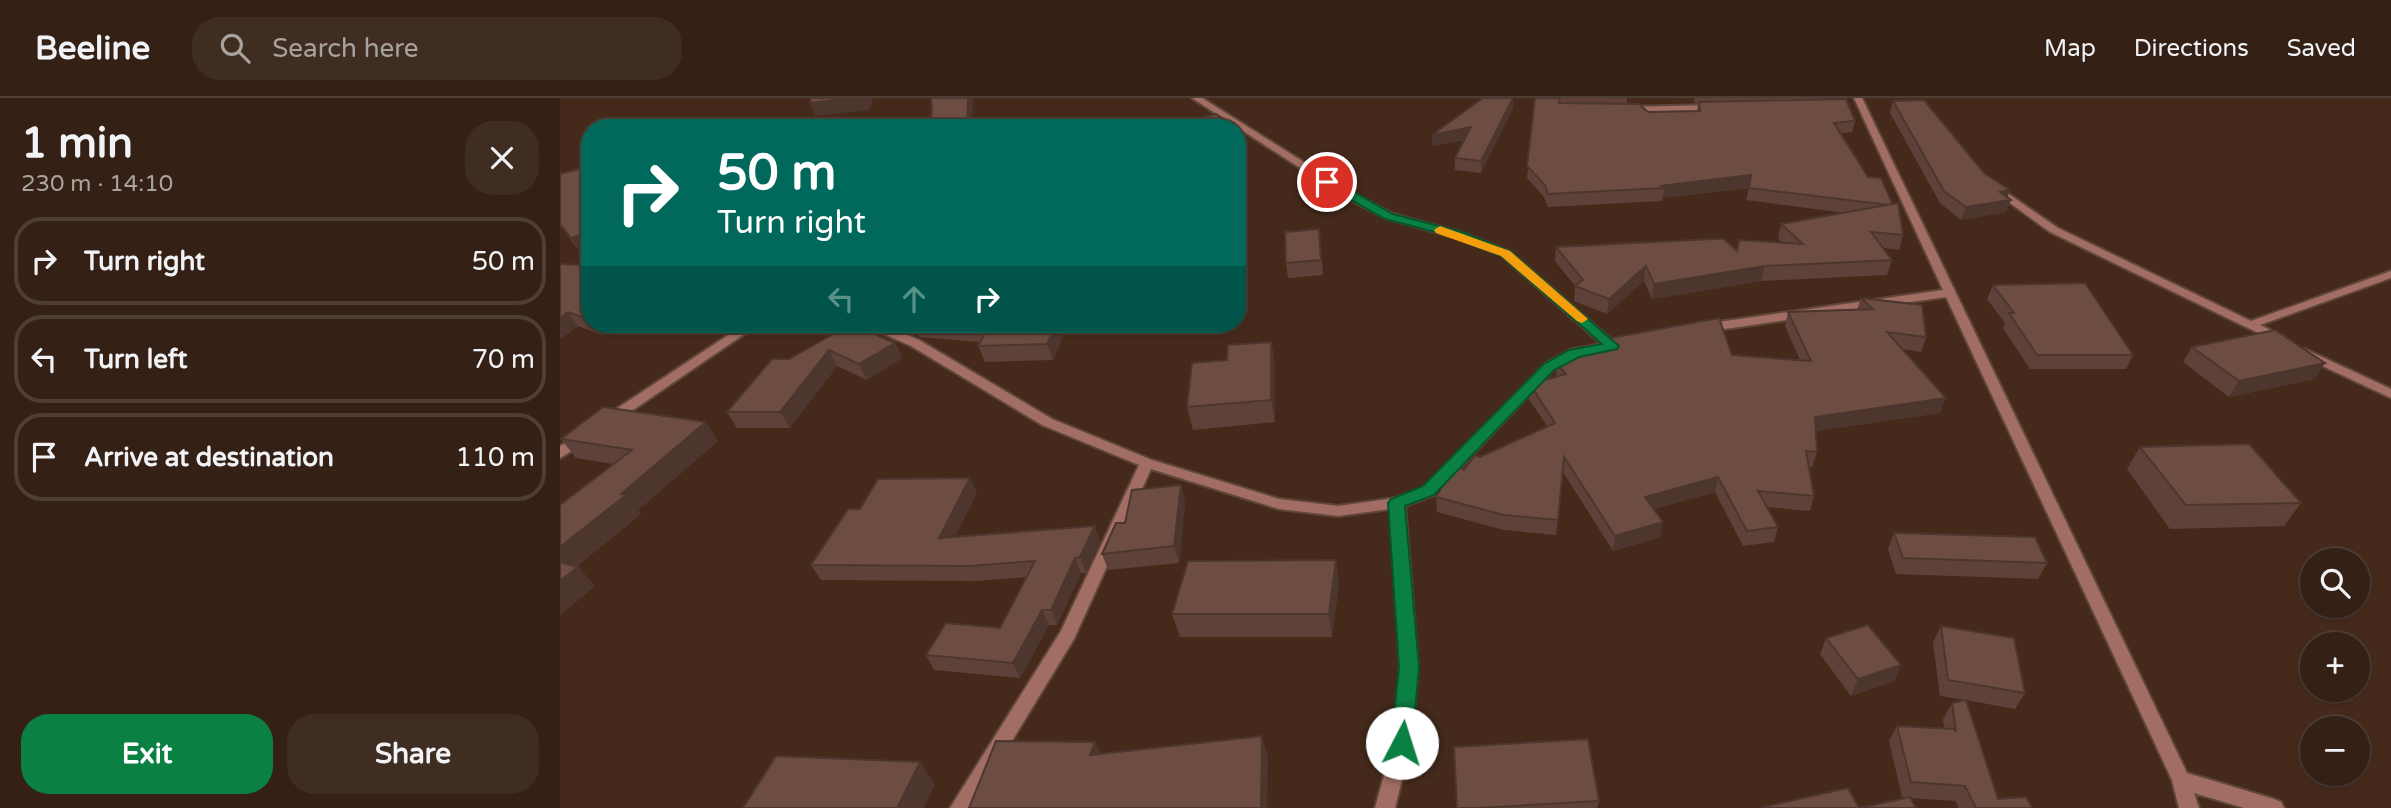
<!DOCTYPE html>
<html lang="en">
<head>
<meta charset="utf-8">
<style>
	:root { --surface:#342015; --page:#3f2d22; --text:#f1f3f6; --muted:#a9a3a0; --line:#4e3e34; --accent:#0b8043 }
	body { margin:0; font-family:"Varela Round",sans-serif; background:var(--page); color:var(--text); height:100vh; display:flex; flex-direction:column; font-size:26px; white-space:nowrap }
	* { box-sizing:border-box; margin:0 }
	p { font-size:23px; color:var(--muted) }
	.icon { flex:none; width:38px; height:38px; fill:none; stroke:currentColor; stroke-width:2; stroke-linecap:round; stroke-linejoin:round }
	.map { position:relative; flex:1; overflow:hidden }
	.drawer { display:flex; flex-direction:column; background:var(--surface); width:560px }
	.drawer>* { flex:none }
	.guide { position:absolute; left:21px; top:21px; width:665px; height:214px; border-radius:28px; box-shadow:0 2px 5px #0004,0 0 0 2px var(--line); background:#00695c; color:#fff; overflow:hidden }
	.fabs { position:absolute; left:1740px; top:450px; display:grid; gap:14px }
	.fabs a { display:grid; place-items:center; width:70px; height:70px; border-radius:50%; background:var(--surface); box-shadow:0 2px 5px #0004,0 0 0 2px var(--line); font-size:35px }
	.pin { position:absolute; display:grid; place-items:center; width:60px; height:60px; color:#fff; margin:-30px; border:4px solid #fff; border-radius:50%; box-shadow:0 2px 7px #0007 }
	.me { position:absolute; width:77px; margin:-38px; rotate:5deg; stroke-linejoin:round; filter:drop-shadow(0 0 5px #0008) }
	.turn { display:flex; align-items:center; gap:24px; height:147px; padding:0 21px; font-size:32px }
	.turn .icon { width:91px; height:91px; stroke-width:2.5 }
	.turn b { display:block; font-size:49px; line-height:60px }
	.lanes { display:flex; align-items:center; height:66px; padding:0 21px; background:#0003; justify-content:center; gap:35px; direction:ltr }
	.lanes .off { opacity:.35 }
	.round { display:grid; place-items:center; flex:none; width:74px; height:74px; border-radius:28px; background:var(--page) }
	.head { display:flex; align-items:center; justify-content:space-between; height:119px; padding:0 21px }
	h1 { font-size:42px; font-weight:700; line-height:52px }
	.button { display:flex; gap:14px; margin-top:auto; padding:14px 21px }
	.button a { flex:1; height:80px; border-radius:28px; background:var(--accent); color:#fff; font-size:28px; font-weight:700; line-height:80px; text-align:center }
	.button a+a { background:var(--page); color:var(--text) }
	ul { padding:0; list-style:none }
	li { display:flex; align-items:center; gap:21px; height:88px; margin:0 14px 10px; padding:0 7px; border:4px solid var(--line); border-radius:28px }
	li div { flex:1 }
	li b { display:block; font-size:26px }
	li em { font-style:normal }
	header { display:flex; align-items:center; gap:42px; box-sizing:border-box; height:98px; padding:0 35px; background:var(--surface); border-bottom:2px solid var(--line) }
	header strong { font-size:33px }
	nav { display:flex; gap:38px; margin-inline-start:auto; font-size:24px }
	.search { width:490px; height:63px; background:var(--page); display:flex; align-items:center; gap:18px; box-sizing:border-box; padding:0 24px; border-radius:28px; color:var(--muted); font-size:26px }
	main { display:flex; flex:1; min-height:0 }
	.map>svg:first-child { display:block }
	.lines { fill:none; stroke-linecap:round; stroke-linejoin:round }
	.minor-casing { stroke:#5f4639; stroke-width:4 }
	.minor { fill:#a26e63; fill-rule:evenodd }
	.wall { fill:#5e4239 }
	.shaded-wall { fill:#4c362e }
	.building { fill:#6d4d42; stroke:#4c362e; stroke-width:2 }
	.route { fill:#0b8043; stroke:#07532c; stroke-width:2 }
	.slow { fill:#f59e0b }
</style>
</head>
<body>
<header>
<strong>Beeline</strong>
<div class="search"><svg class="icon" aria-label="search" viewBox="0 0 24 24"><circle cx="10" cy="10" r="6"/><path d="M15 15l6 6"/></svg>Search here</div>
<nav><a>Map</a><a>Directions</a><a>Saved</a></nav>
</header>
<main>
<section class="drawer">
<div class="head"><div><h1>1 min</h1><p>230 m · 14:10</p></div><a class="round"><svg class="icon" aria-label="close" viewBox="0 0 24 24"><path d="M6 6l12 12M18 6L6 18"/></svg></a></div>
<ul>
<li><svg class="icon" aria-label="right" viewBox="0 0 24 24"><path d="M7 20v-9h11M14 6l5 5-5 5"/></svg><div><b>Turn right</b></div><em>50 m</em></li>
<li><svg class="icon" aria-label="left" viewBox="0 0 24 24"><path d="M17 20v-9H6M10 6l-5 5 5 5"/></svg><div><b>Turn left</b></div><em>70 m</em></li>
<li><svg class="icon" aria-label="arrive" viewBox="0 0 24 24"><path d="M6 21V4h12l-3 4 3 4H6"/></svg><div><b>Arrive at destination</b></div><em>110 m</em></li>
</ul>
<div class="button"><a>Exit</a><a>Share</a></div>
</section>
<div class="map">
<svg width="1831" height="710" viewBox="0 0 1831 710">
	<rect width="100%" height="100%" fill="#452a1c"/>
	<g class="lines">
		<defs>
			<g id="minor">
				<path d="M632 0H642L793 95 833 116 902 135 949 153 1054 244 1062 242 1068 246 1062 250 1018 258 993 272 874 397 845 408 858 569 851 645 835 710H815L833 645 840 569 830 411 778 418 719 411 591 371 514 541 411 710H390L501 533 579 367 482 327 351 248 308 229 306 226H321L359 242 492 321 592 362 719 401 778 408 835 400 864 389 985 266 1010 252 1042 246 941 157 894 139 825 120 785 99Z"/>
				<path d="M1294 0H1302L1627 675 1714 701 1721 704 1724 710H1684L1634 695 1639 710H1619L1612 682 1386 199 1144 234 1138 230 1144 226 1383 192Z"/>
				<path d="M1154 7 1157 8V12L1066 15 1062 12 1066 9Z"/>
				<path d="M1431 84 1498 130 1691 223 1831 173V180L1700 227 1725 239 1727 242 1725 245 1721 246 1490 134 1428 89 1426 87Z"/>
				<path d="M185 226H199L54 325H44L42 322 44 319Z"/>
				<path d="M1745 251 1831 291V300L1741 258 1739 255 1741 252Z"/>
				<path d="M23 335 30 340 28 343 0 360V348Z"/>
			</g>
		</defs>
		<use href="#minor" class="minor-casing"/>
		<use href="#minor" class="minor"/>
	</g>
	<g class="wall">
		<path d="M975 0H1067V6L1088 14 1137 13 1138 6H1135L1134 0H1265L1264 2 1295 23 1292 34 1281 35 1308 79 1321 80 1343 137 1339 152 1323 150 1332 162 1327 177 1201 183 1092 201 1084 183 1047 216 1014 203 1015 188 995 163 996 149 1177 153 1222 145 1218 140 1221 126 1285 115 1186 102 1189 90 1103 100 1102 103 988 109 984 99 967 80Z"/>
		<path d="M1333 3 1424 75 1447 99 1446 114 1401 122 1380 105 1330 15Z"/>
		<path d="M953 10 921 75 895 72V60L904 42 872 48Z"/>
		<path d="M0 76 21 155 0 128Z"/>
		<path d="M761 146 763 177 728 180 726 165Z"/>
		<path d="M30 159V226H63L42 237 18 228 0 241V166L22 167Z"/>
		<path d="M1433 187 1573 257 1566 271H1470L1443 230 1445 225 1427 201Z"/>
		<path d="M1301 200 1366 239 1361 254 1342 251 1380 315 1256 333 1257 354 1252 369H1249L1254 398 1250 413 1207 409 1218 429 1214 444 1183 448 1155 394 1094 411 1100 439 1053 453 1003 374 996 437 944 432 877 414 876 399 904 372 920 359 987 328 969 301 970 286 996 279 997 265 1044 252 1045 241 1172 257 1240 262 1225 228 1228 214 1297 212Z"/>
		<path d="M291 226 335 245 342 260 307 282 277 268 230 330H177L167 314 229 261Z"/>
		<path d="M353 226H508L493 262 425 264 418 248 420 244 359 239Z"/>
		<path d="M711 244 715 266V324L633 332 627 309 667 262Z"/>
		<path d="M1632 249 1765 265 1754 281 1669 299 1623 264Z"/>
		<path d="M1 341 158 343 78 412 81 416 17 468 35 488 0 517V407L54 366 16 360Z"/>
		<path d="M1580 349 1741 405 1724 428 1610 431 1567 371Z"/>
		<path d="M417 395 395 438 535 428 540 443 526 475H521L497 527H489L460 580 374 572 366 557 440 530 467 479 417 483 261 482 251 467Z"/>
		<path d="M625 403 619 465 548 472 542 456Z"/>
		<path d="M1334 435 1487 465 1478 481 1336 476 1328 451Z"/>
		<path d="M776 462 779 485 772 539H620L612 516Z"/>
		<path d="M1381 528 1465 595 1455 611 1406 602 1438 701 1472 710H1399L1395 703 1350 700 1356 710H1202L1203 709 1299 710 1349 700 1342 699 1329 643 1337 628 1384 631 1383 621 1392 605 1405 602 1380 598 1373 544Z"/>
		<path d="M1266 540 1341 567 1334 583 1291 598 1260 556Z"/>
		<path d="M1039 703 1037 710H897Z"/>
	</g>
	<g class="shaded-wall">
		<path d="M290 0H313L309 12 256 18 250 5Z"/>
		<path d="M408 0H413L412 30H407Z"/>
		<path d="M954 0 953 10 921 75V63Z"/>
		<path d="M911 29V40L872 48V37Z"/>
		<path d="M1191 77 1189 90 1103 100 1104 90 1101 88Z"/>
		<path d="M1450 92 1446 103 1451 102 1446 114 1401 122 1406 109 1440 94Z"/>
		<path d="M30 134V152L21 155 11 140Z"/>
		<path d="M1086 168 1084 183 1047 216 1049 201Z"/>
		<path d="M1205 168 1201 183 1092 201 1094 186Z"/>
		<path d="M8 214 18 228 0 241V220Z"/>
		<path d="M34 226H63L42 237Z"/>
		<path d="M496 226H508L493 262 487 246Z"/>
		<path d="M711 244 715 266V324L711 302Z"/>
		<path d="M335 245 342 260 307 282 299 266Z"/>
		<path d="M269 252 277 268 230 330 220 314Z"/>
		<path d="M1765 265 1754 281 1669 299 1679 283Z"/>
		<path d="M1386 300 1380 315 1251 334 1255 319Z"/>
		<path d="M146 324 158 343 78 412 81 416 3 479 0 476V449L61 396Z"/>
		<path d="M1158 379 1155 394 1083 414 1085 399Z"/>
		<path d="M410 380 417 395 387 455 379 440Z"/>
		<path d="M621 387 625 403 619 465 614 448Z"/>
		<path d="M1103 424 1100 439 1053 453 1055 438Z"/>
		<path d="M535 428 540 443 526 475 520 459Z"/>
		<path d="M515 460 521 475 497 527 491 512Z"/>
		<path d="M776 462 779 485 772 539 769 516Z"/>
		<path d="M18 469 35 488 0 517V483Z"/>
		<path d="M482 512 489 527 460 580 453 565Z"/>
		<path d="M1341 567 1334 583 1291 598 1298 581Z"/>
		<path d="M702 638 708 659 707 710H701Z"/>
		<path d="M535 644 545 665 530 657Z"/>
		<path d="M360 664 375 686 364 710H337Z"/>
	</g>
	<g class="building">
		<path d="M251 0H290L250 5Z"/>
		<path d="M371 0H408L407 30H371L372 10Z"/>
		<path d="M923 0H953L921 63 895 60 911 29 872 37Z"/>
		<path d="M975 0H1000L999 5 1079 6 1088 14 1140 13 1139 4 1286 1 1295 23 1274 25 1308 79 1321 80 1333 107H1329L1189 90 1191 77 1101 88 1104 90 988 96 985 87 967 68Z"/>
		<path d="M1364 2 1424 75 1450 92 1440 94 1451 102 1406 109 1384 93 1333 3Z"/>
		<path d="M656 16 668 24 666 30H636L640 20Z"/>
		<path d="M30 68V134L11 140 0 126V76Z"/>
		<path d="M1338 105 1343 137 1311 134 1332 162 1205 168 1094 186 1086 168 1049 201 1015 188 1023 182 996 149 1152 141H1164L1177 153 1179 142 1243 146 1221 126Z"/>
		<path d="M759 131 761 162 726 165 725 134Z"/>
		<path d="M25 157 30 159V222L8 214 0 220V166L22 167Z"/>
		<path d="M1525 185 1573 257H1477L1449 215H1454L1433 187Z"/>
		<path d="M1301 200 1362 207 1366 239 1327 234 1386 300 1255 319 1257 354 1246 353 1254 398 1198 393 1218 429 1187 433 1158 379 1085 399 1103 424 1055 438 1004 359 998 422 944 417 876 399 895 366 904 372 915 357 920 359 995 325 970 286 1006 276 997 265 1052 250 1045 241 1159 220 1172 257 1251 263 1228 214 1313 211Z"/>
		<path d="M291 226 335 245 299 266 269 252 220 314H167L212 261H229Z"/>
		<path d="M378 226H496L487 246 418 248 428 230Z"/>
		<path d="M1715 232 1765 265 1679 283 1632 249Z"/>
		<path d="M711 244V302L627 309 632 265 667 262 668 247Z"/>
		<path d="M43 309 146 324 61 396 66 397 0 449V407L72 352 1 341Z"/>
		<path d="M1689 346 1741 405 1626 407 1580 349Z"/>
		<path d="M410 380 379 440 535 428 520 459 515 460 491 512H482L453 565 366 557 386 525 440 530 475 463 410 468 251 467 288 411H300L318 381Z"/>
		<path d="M621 387 614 448 542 456 556 425H565L572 392Z"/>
		<path d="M1334 435 1475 439 1487 465 1343 460Z"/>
		<path d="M776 462 769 516H612L628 463Z"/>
		<path d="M0 464 18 469 0 483Z"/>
		<path d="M1308 527 1341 567 1298 581 1266 540Z"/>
		<path d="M1381 528 1454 540 1465 595 1388 582Z"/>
		<path d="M1406 602 1438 701 1466 699 1472 710H1416L1405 688 1351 684 1337 628 1394 631 1396 634 1392 605Z"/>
		<path d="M702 638 701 710H409L436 643 535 644 530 657Z"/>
		<path d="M1028 641 1039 703 918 710H897L894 649Z"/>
		<path d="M216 658 360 664 337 710H183Z"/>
		<path d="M1288 690 1299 710 1350 699 1356 710H1203V709Z"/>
	</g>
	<path class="route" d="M763 81H771L833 116 902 134 950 153 1059 248 1057 251 1019 259 994 272 874 397 845 408 859 569 852 645 849 651 842 654 835 651 831 645 839 569 828 405 831 401 863 388 984 266 1009 252 1042 246 941 158 894 139 825 121 763 86Z"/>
	<path class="slow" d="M880 128 950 153 1028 221 1022 225 1017 223 941 158 876 135 874 132Z"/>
</svg>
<div class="fabs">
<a><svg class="icon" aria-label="search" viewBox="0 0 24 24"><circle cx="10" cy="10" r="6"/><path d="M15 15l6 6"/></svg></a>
<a>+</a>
<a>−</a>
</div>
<div class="pin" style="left:767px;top:84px;background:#d93025"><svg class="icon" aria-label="arrive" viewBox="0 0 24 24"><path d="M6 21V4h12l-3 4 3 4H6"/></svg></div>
<svg class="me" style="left:842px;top:645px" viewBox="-20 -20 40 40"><circle r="19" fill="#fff"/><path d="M0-13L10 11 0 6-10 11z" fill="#0b8043"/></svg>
<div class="guide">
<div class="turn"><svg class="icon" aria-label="right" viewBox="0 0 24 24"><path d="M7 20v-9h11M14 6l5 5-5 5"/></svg><div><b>50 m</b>Turn right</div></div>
<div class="lanes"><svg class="icon off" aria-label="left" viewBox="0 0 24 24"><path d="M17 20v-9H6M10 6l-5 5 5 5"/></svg><svg class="icon off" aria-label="ahead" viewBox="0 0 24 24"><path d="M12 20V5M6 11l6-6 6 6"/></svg><svg class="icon" aria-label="right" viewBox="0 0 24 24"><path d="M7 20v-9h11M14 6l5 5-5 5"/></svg></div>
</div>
</div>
</main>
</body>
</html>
